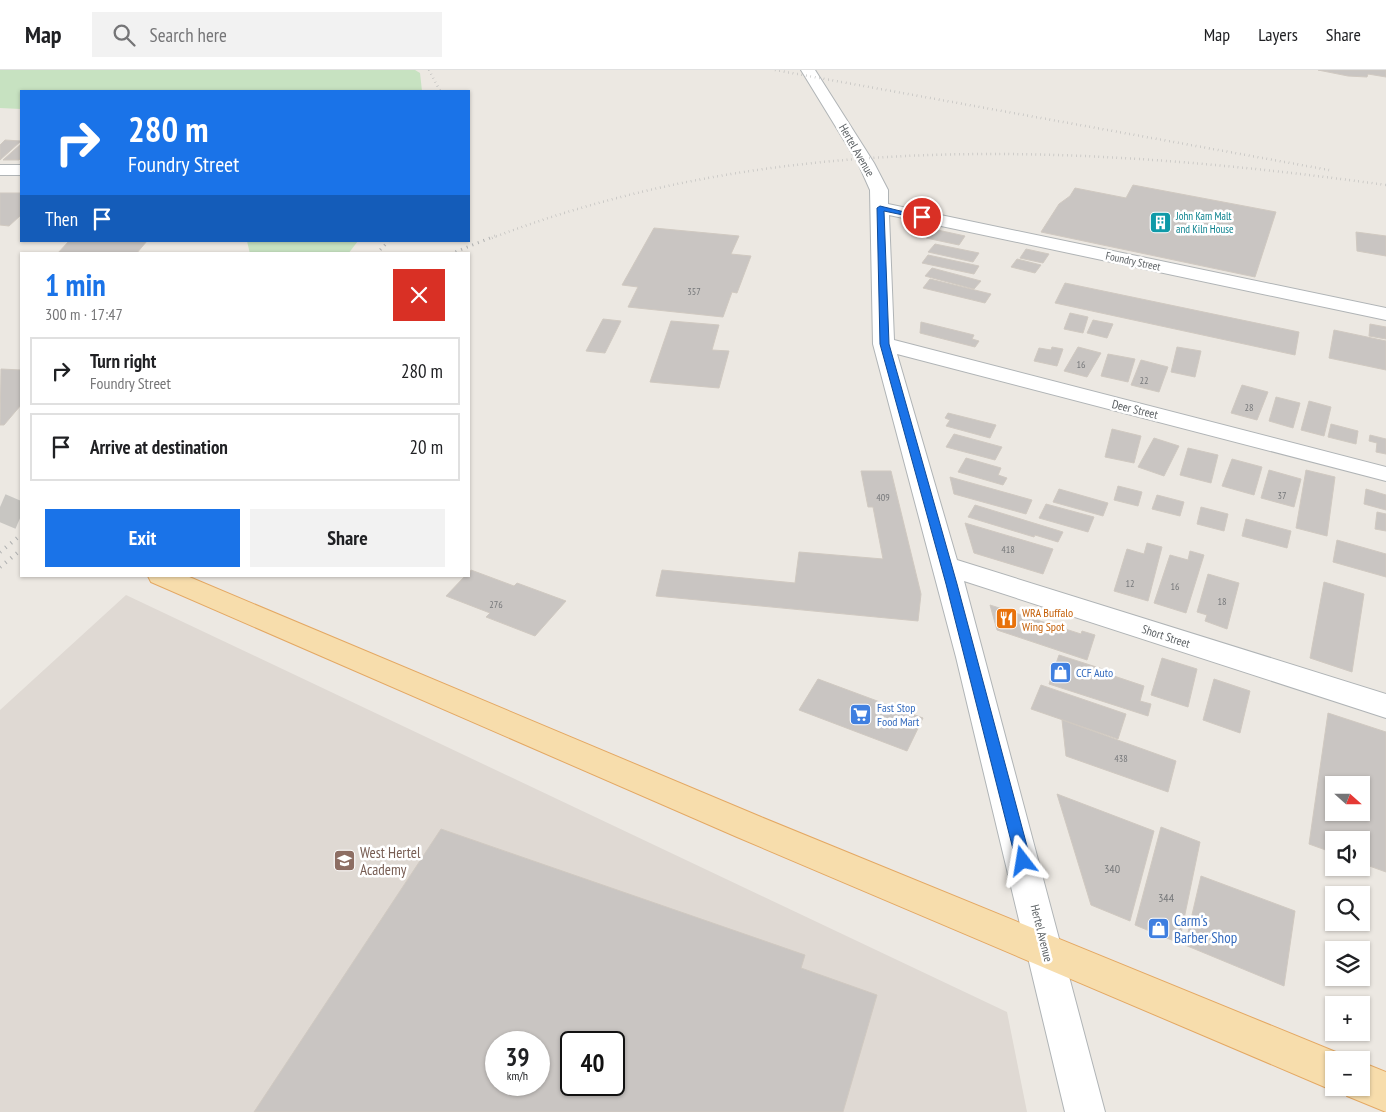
<!DOCTYPE html>
<html lang="en">
<head>
<meta charset="utf-8">
<style>
	:root { --surface:#fff; --page:#f2f2f2; --text:#202124; --muted:#757577; --line:#e0e0e0; --accent:#1a73e8 }
	body { margin:0; font-family:"PT Sans Narrow",sans-serif; background:var(--page); color:var(--text); height:100vh; display:flex; flex-direction:column; font-size:19px; white-space:nowrap }
	* { box-sizing:border-box; margin:0 }
	p { font-size:16px; color:var(--muted) }
	.icon { flex:none; width:28px; height:28px; fill:none; stroke:currentColor; stroke-width:2; stroke-linecap:round; stroke-linejoin:round }
	.map { position:relative; flex:1; overflow:hidden }
	.sheet { position:absolute; left:20px; top:182px; width:450px; height:325px; display:flex; flex-direction:column; background:var(--surface); border-radius:0px; box-shadow:0 1px 4px #0004 }
	.sheet>* { flex:none }
	.banner { position:absolute; left:20px; top:20px; width:450px; height:152px; border-radius:0px; box-shadow:0 1px 4px #0004; background:#1a73e8; color:#fff; overflow:hidden }
	.needle { width:32px; rotate:111deg }
	.controls { position:absolute; left:1325px; top:706px; display:grid; gap:10px }
	.controls a { display:grid; place-items:center; width:45px; height:45px; border-radius:0px; background:var(--surface); box-shadow:0 1px 4px #0004; font-size:25px }
	.speed { position:absolute; left:485px; top:961px; display:flex; gap:10px; font-size:25px; font-weight:700; text-align:center }
	.speed>* { display:grid; place-content:center; width:65px; height:65px; border-radius:50%; background:var(--surface); box-shadow:0 1px 4px #0004; line-height:1 }
	.speed small { font-size:12px; font-weight:400 }
	.speed .limit { border:2px solid #111; border-radius:8px; background:#fff; color:#111 }
	.pin { position:absolute; display:grid; place-items:center; width:42px; height:42px; color:#fff; margin:-21px; border:2px solid #fff; border-radius:50%; box-shadow:0 1px 5px #0007 }
	.me { position:absolute; width:55px; margin:-28px; rotate:346deg; stroke-linejoin:round; filter:drop-shadow(0 0 4px #0008) }
	.turn { display:flex; align-items:center; gap:18px; height:105px; padding:0 25px; font-size:22px }
	.turn .icon { width:65px; height:65px; stroke-width:2.5 }
	.turn b { display:block; font-size:35px; line-height:42px }
	.then { display:flex; align-items:center; height:48px; padding:0 25px; background:#0003; gap:10px; font-size:19px }
	.round { display:grid; place-items:center; flex:none; width:52px; height:52px; border-radius:0px; background:var(--page) }
	.overview { display:flex; align-items:center; justify-content:space-between; height:85px; padding:0 25px }
	h1 { font-size:30px; font-weight:700; line-height:38px; color:var(--accent) }
	.action { display:flex; gap:10px; margin-top:auto; padding:10px 25px }
	.action a { flex:1; height:58px; border-radius:0px; background:var(--accent); color:#fff; font-size:20px; font-weight:700; line-height:58px; text-align:center }
	.action a+a { background:var(--page); color:var(--text) }
	ul { padding:0; list-style:none }
	li { display:flex; align-items:center; gap:15px; height:68px; margin:0 10px 8px; padding:0 15px; border:2px solid var(--line); border-radius:0px }
	li div { flex:1 }
	li b { display:block; font-size:19px }
	li em { font-style:normal }
	header { display:flex; align-items:center; gap:30px; box-sizing:border-box; height:70px; padding:0 25px; background:var(--surface); border-bottom:1px solid var(--line) }
	header strong { font-size:24px }
	nav { display:flex; gap:28px; margin-inline-start:auto; font-size:18px }
	.search { width:350px; height:45px; background:var(--page); display:flex; align-items:center; gap:12px; box-sizing:border-box; padding:0 18px; border-radius:0px; color:var(--muted); font-size:19px }
	.map>svg:first-child { display:block }
	.education { fill:#dfd9d3; fill-rule:evenodd }
	.green { fill:#c7e2c1 }
	.building { fill:#c9c5c2; stroke:#d0c9c1; fill-rule:evenodd }
	.lines { fill:none; stroke-linecap:round; stroke-linejoin:round }
	.major-tunnel { stroke:#c8c6c2; stroke-width:28; stroke-dasharray:28 14; stroke-linecap:butt }
	.minor-casing { stroke:#b0b4b6; stroke-width:2 }
	.major-casing { stroke:#e4a863; stroke-width:2 }
	.minor { fill:#fff; fill-rule:evenodd }
	.major { fill:#f7ddac; fill-rule:evenodd }
	.rail-far2 { stroke:#afb0b0; stroke-width:2.5; stroke-dasharray:0.5 4; stroke-linecap:butt }
	.rail-far1 { stroke:#afb0b0; stroke-width:3; stroke-dasharray:1 5; stroke-linecap:butt }
	.rail { stroke:#afb0b0; stroke-width:4; stroke-dasharray:1 6; stroke-linecap:butt }
	.route { fill:#1a73e8; stroke:#114b97 }
	.labels { text-anchor:middle; dominant-baseline:central; stroke-width:5; stroke-linejoin:round; paint-order:stroke }
	.number-label { font-size:10px; fill:#76787a }
	.far-culture-label { font-size:11px; fill:#0d838f; stroke:#fff; text-anchor:start }
	.far-street-label { font-size:11px; fill:#5a5f62; stroke:#fff }
	.street-label { font-size:12px; fill:#5a5f62; stroke:#fff }
	.food-label { font-size:12px; fill:#c56008; stroke:#fff; text-anchor:start }
	.shop-label { font-size:12px; fill:#366cbe; stroke:#fff; text-anchor:start }
	.near-number-label { font-size:12px; fill:#76787a }
	.near-education-label { font-size:15px; fill:#785e54; stroke:#fff; text-anchor:start }
	.near-shop-label { font-size:15px; fill:#366cbe; stroke:#fff; text-anchor:start }
</style>
</head>
<body>
<header>
<strong>Map</strong>
<div class="search"><svg class="icon" aria-label="search" viewBox="0 0 24 24"><circle cx="10" cy="10" r="6"/><path d="M15 15l6 6"/></svg>Search here</div>
<nav><a>Map</a><a>Layers</a><a>Share</a></nav>
</header>
<div class="map">
<svg width="1386" height="1042" viewBox="0 0 1386 1042">
	<rect width="100%" height="100%" fill="#ece8e2"/>
	<path class="education" d="M126 525 1007 942 1027 1042H0V640ZM496 972H539V1015H496ZM571 972H614V1015H571Z"/>
	<g class="green">
		<path d="M0 0H415L420 3 422 21H21V39L0 38Z"/>
		<path d="M247 171H358L348 184H250Z"/>
	</g>
	<g class="building">
		<path d="M1318 0H1386V7L1368 4 1367 7 1348 6Z"/>
		<path d="M5 70 21 71 0 90V75Z"/>
		<path d="M21 74V88L19 90H3Z"/>
		<path d="M1133 115 1276 142 1255 207 1041 162 1059 134 1070 126 1075 118 1126 128Z"/>
		<path d="M0 123H21V145L9 156 0 155Z"/>
		<path d="M654 158 739 166 731 184 751 186 737 223 732 222 723 247 628 237 638 217 622 215Z"/>
		<path d="M933 159 965 166 959 175 926 168Z"/>
		<path d="M1356 162 1386 166V186L1357 181Z"/>
		<path d="M69 171H147L136 184H57Z"/>
		<path d="M935 174 979 183 973 192 928 182Z"/>
		<path d="M1026 179 1049 184 1043 193 1020 188Z"/>
		<path d="M928 185 979 196 974 204 922 193Z"/>
		<path d="M1017 189 1041 195 1035 203 1011 197Z"/>
		<path d="M932 198 981 211 974 219 925 206Z"/>
		<path d="M930 209 991 224 985 233 923 218Z"/>
		<path d="M1065 213 1299 262 1295 285 1055 233Z"/>
		<path d="M1070 243 1088 247 1083 263 1064 259Z"/>
		<path d="M603 249 621 251 605 283 586 281Z"/>
		<path d="M1093 250 1113 254 1107 268 1087 263Z"/>
		<path d="M671 251 719 255 712 280 729 281 719 318 650 312Z"/>
		<path d="M921 252 974 265 972 269 979 271 975 277 920 263Z"/>
		<path d="M1370 254 1386 257V269L1369 266Z"/>
		<path d="M1334 260 1386 271V300L1329 288Z"/>
		<path d="M1052 277 1063 279 1057 296 1034 291 1039 278 1051 280Z"/>
		<path d="M1078 277 1101 283 1087 307 1064 301Z"/>
		<path d="M1177 277 1201 281 1195 307 1171 302Z"/>
		<path d="M1108 284 1135 289 1128 312 1101 306Z"/>
		<path d="M1141 290 1168 297 1159 322 1131 315Z"/>
		<path d="M1 299 21 300V335L4 355H0Z"/>
		<path d="M1242 315 1268 322 1257 350 1231 343Z"/>
		<path d="M1276 327 1300 333 1293 358 1269 351Z"/>
		<path d="M1309 331 1331 337 1324 366 1301 360Z"/>
		<path d="M948 343 996 355 990 368 946 356 950 350 945 348Z"/>
		<path d="M1331 354 1358 361 1356 374 1328 367Z"/>
		<path d="M1112 359 1141 366 1134 393 1105 387Z"/>
		<path d="M954 364 1002 377 995 390 946 377Z"/>
		<path d="M1370 365 1386 369V384L1376 382 1377 373 1369 371Z"/>
		<path d="M1154 368 1179 376 1164 406 1138 397Z"/>
		<path d="M1188 378 1218 385 1211 413 1180 405Z"/>
		<path d="M966 388 1001 398 998 405 1007 408 1003 415 958 402Z"/>
		<path d="M1232 389 1262 397 1254 425 1222 416Z"/>
		<path d="M1269 400 1301 409 1294 437 1261 428Z"/>
		<path d="M1306 400 1335 407 1327 466 1296 458Z"/>
		<path d="M861 401H891L921 524 918 551 656 526 662 500 795 513 799 482 883 489 873 437H868Z"/>
		<path d="M950 407 1032 430 1026 444 954 424Z"/>
		<path d="M1118 416 1142 422 1138 436 1114 430Z"/>
		<path d="M1059 419 1108 433 1103 446 1053 432Z"/>
		<path d="M1366 419 1386 425V440L1364 434Z"/>
		<path d="M1157 425 1184 432 1180 446 1152 439Z"/>
		<path d="M1046 434 1094 447 1088 462 1039 448Z"/>
		<path d="M975 435 1063 462 1058 472 1035 465 1034 467 968 447Z"/>
		<path d="M1201 437 1228 444 1224 461 1197 454Z"/>
		<path d="M1377 442 1386 444V461L1375 459Z"/>
		<path d="M1246 449 1291 461 1287 478 1242 466Z"/>
		<path d="M965 453 1053 479 1043 504 974 483Z"/>
		<path d="M1337 470 1386 484V507L1333 492Z"/>
		<path d="M1147 473 1162 477 1148 531 1114 521 1127 479 1144 484Z"/>
		<path d="M1190 481 1204 485 1186 543 1154 533 1170 485 1188 490Z"/>
		<path d="M471 500 514 516 517 513 566 531 535 566 486 547 490 543 446 526 465 506H469Z"/>
		<path d="M1208 504 1239 513 1227 559 1205 551 1207 545 1197 542Z"/>
		<path d="M1324 512 1364 524 1352 602 1310 588Z"/>
		<path d="M990 535 1081 564 1082 561 1095 565 1087 590 997 560Z"/>
		<path d="M1059 585 1115 603 1114 606 1144 616 1140 631 1151 634 1148 646 1049 614Z"/>
		<path d="M1162 588 1197 599 1188 637 1151 625Z"/>
		<path d="M818 609 923 648 907 681 799 640Z"/>
		<path d="M1214 609 1250 621 1240 663 1203 650Z"/>
		<path d="M1041 615 1126 644 1118 669 1031 639Z"/>
		<path d="M1328 643 1386 662V802L1361 793V770H1334V783L1309 774ZM1334 715H1361V742H1334Z"/>
		<path d="M1062 650 1176 691 1168 722 1066 686Z"/>
		<path d="M1057 724 1154 761 1130 851 1091 835Z"/>
		<path d="M1161 757 1200 772 1179 873 1135 855Z"/>
		<path d="M441 759 805 885 801 898 877 925 843 1042H254ZM496 972H539V1015H496ZM571 972H614V1015H571Z"/>
		<path d="M1201 806 1295 841 1284 916 1185 875Z"/>
	</g>
	<g class="lines">
		<path class="major-tunnel" d="M0 437 21 446"/>
		<defs>
			<g id="minor">
				<path d="M801 0H815L874 93 888 120V134L1386 238V250L889 145 894 270 1386 397V411L897 284 957 490 1386 624V648L964 511 1105 1042H1065L956 587 873 274 870 120 858 93Z"/>
				<rect x="0" y="95" width="21" height="10"/>
			</g>
			<g id="major">
				<path d="M148 506H187L761 747 1348 987 1349 990H1334V1018H1342L1334 1021 1320 1015 737 767 151 512Z"/>
				<path d="M1361 992 1386 1002V1042L1347 1026 1343 1018H1361Z"/>
			</g>
		</defs>
		<use href="#minor" class="minor-casing"/>
		<use href="#major" class="major-casing"/>
		<use href="#minor" class="minor"/>
		<use href="#major" class="major"/>
		<g class="rail-far2">
			<path d="M429 0 440 21"/>
			<path d="M775 0 1329 100"/>
			<path d="M492 168C778 58 1088 74 1386 115"/>
		</g>
		<g class="rail-far1">
			<path d="M376 184 389 171"/>
			<path d="M450 184 495 166"/>
		</g>
		<g class="rail">
			<path d="M0 482 21 465"/>
			<path d="M0 497 21 480"/>
		</g>
	</g>
	<path class="route" d="M880 136 925 147 922 149 884 141 889 274 957 514 1031 791 1028 796 1023 797 1018 796 1016 791 946 514 880 274 877 138Z"/>
	<defs>
		<symbol id="building-square" viewBox="-11 -11 22 22"><rect x="-9" y="-9" width="18" height="18" rx="4" fill="#0f9aa8" stroke="#fff"/><path d="M-4-6H4V6H1V3H-1V6H-4ZM-2.5-4.3h1.7v1.8h-1.7ZM.8-4.3h1.7v1.8H.8ZM-2.5-1h1.7V.8h-1.7ZM.8-1h1.7V.8H.8Z" fill="#fff"/></symbol>
		<symbol id="restaurant-square" viewBox="-11 -11 22 22"><rect x="-9" y="-9" width="18" height="18" rx="4" fill="#e8710a" stroke="#fff"/><path d="M-5-6h1v4h1v-4h1v4h1v-4h1v5L-1.5 .5V6h-2V.5L-5-1ZM5-6V6H3V1.5H1.5Q1.5-4 5-6Z" fill="#fff"/></symbol>
		<symbol id="shop-square" viewBox="-11 -11 22 22"><rect x="-9" y="-9" width="18" height="18" rx="4" fill="#3f7fe0" stroke="#fff"/><path d="M-5-2.5h2.3a2.7 3.5 0 0 1 5.4 0H5L5.5 6h-11ZM-1.5-2.5h3a1.5 2.3 0 0 0-3 0Z" fill="#fff"/></symbol>
		<symbol id="supermarket-square" viewBox="-11 -11 22 22"><rect x="-9" y="-9" width="18" height="18" rx="4" fill="#3f7fe0" stroke="#fff"/><path d="M-6-5.5h2.5l.6 2H6L4.5 2H-2.5L-4.4-4H-6ZM-1.5 3.2a1.3 1.3 0 1 0 .1 0ZM3 3.2a1.3 1.3 0 1 0 .1 0Z" fill="#fff"/></symbol>
		<symbol id="school-square" viewBox="-11 -11 22 22"><rect x="-9" y="-9" width="18" height="18" rx="4" fill="#8d6e63" stroke="#fff"/><path d="M0-5L7-2L0 1L-7-2ZM-4 1L0 2.5L4 1V4Q0 6-4 4Z" fill="#fff"/></symbol>
	</defs>
	<g fill-rule="evenodd">
		<use href="#building-square" x="1148" y="140" width="25" height="25"/>
		<use href="#restaurant-square" x="994" y="536" width="25" height="25"/>
		<use href="#shop-square" x="1048" y="590" width="25" height="25"/>
		<use href="#supermarket-square" x="848" y="632" width="25" height="25"/>
		<use href="#school-square" x="332" y="778" width="25" height="25"/>
		<use href="#shop-square" x="1146" y="846" width="25" height="25"/>
	</g>
	<g class="labels">
		<g class="number-label">
			<text x="694" y="221">357</text>
			<text x="1081" y="294">16</text>
			<text x="1144" y="310">22</text>
			<text x="1249" y="337">28</text>
			<text x="1282" y="425">37</text>
			<text x="883" y="427">409</text>
			<text x="1008" y="479">418</text>
			<text x="1130" y="513">12</text>
			<text x="1175" y="516">16</text>
			<text x="1222" y="531">18</text>
			<text x="496" y="534">276</text>
			<text x="1121" y="688">438</text>
		</g>
		<g class="far-culture-label">
			<text x="1176" y="146">John Kam Malt<tspan x="1176" dy="13">and Kiln House</tspan></text>
		</g>
		<g class="far-street-label">
			<text transform="translate(1133 191) rotate(12)">Foundry Street</text>
		</g>
		<g class="street-label">
			<text transform="translate(857 80) rotate(60)">Hertel Avenue</text>
			<text transform="translate(1135 339) rotate(14)">Deer Street</text>
			<text transform="translate(1166 566) rotate(18)">Short Street</text>
			<text transform="translate(1042 863) rotate(76)">Hertel Avenue</text>
		</g>
		<g class="food-label">
			<text x="1022" y="542">WRA Buffalo<tspan x="1022" dy="14">Wing Spot</tspan></text>
		</g>
		<g class="shop-label">
			<text x="1076" y="602">CCF Auto</text>
			<text x="877" y="637">Fast Stop<tspan x="877" dy="14">Food Mart</tspan></text>
		</g>
		<g class="near-number-label">
			<text x="1112" y="798">340</text>
			<text x="1166" y="827">344</text>
		</g>
		<g class="near-education-label">
			<text x="360" y="782">West Hertel<tspan x="360" dy="17">Academy</tspan></text>
		</g>
		<g class="near-shop-label">
			<text x="1174" y="850">Carm's<tspan x="1174" dy="17">Barber Shop</tspan></text>
		</g>
	</g>
</svg>
<div class="controls">
<a><svg class="needle" viewBox="-14 -14 28 28"><path d="M0-13l5 13h-10z" fill="#e53935"/><path d="M0 13l5-13h-10z" fill="#757577"/></svg></a>
<a><svg class="icon" aria-label="sound" viewBox="0 0 24 24"><path d="M4 9h4l5-4v14l-5-4H4zM17 9q2 3 0 6"/></svg></a>
<a><svg class="icon" aria-label="search" viewBox="0 0 24 24"><circle cx="10" cy="10" r="6"/><path d="M15 15l6 6"/></svg></a>
<a><svg class="icon" aria-label="layers" viewBox="0 0 24 24"><path d="M12 4l9 5-9 5-9-5zM3 14l9 5 9-5"/></svg></a>
<a>+</a>
<a>−</a>
</div>
<div class="speed"><div>39<small>km/h</small></div><div class="limit">40</div></div>
<div class="pin" style="left:922px;top:147px;background:#d93025"><svg class="icon" aria-label="arrive" viewBox="0 0 24 24"><path d="M6 21V4h12l-3 4 3 4H6"/></svg></div>
<svg class="me" style="left:1023px;top:791px" viewBox="-20 -20 40 40"><path d="M0-17L14 15 0 8-14 15z" fill="#1a73e8" stroke="#fff" stroke-width="4"/></svg>
<div class="banner">
<div class="turn"><svg class="icon" aria-label="right" viewBox="0 0 24 24"><path d="M7 20v-9h11M14 6l5 5-5 5"/></svg><div><b>280 m</b>Foundry Street</div></div>
<div class="then">Then<svg class="icon" aria-label="arrive" viewBox="0 0 24 24"><path d="M6 21V4h12l-3 4 3 4H6"/></svg></div>
</div>
<section class="sheet">
<div class="overview"><div><h1>1 min</h1><p>300 m · 17:47</p></div><a class="round" style="background:#d93025;color:#fff"><svg class="icon" aria-label="close" viewBox="0 0 24 24"><path d="M6 6l12 12M18 6L6 18"/></svg></a></div>
<ul>
<li><svg class="icon" aria-label="right" viewBox="0 0 24 24"><path d="M7 20v-9h11M14 6l5 5-5 5"/></svg><div><b>Turn right</b><p>Foundry Street</p></div><em>280 m</em></li>
<li><svg class="icon" aria-label="arrive" viewBox="0 0 24 24"><path d="M6 21V4h12l-3 4 3 4H6"/></svg><div><b>Arrive at destination</b></div><em>20 m</em></li>
</ul>
<div class="action"><a>Exit</a><a>Share</a></div>
</section>
</div>
</body>
</html>
